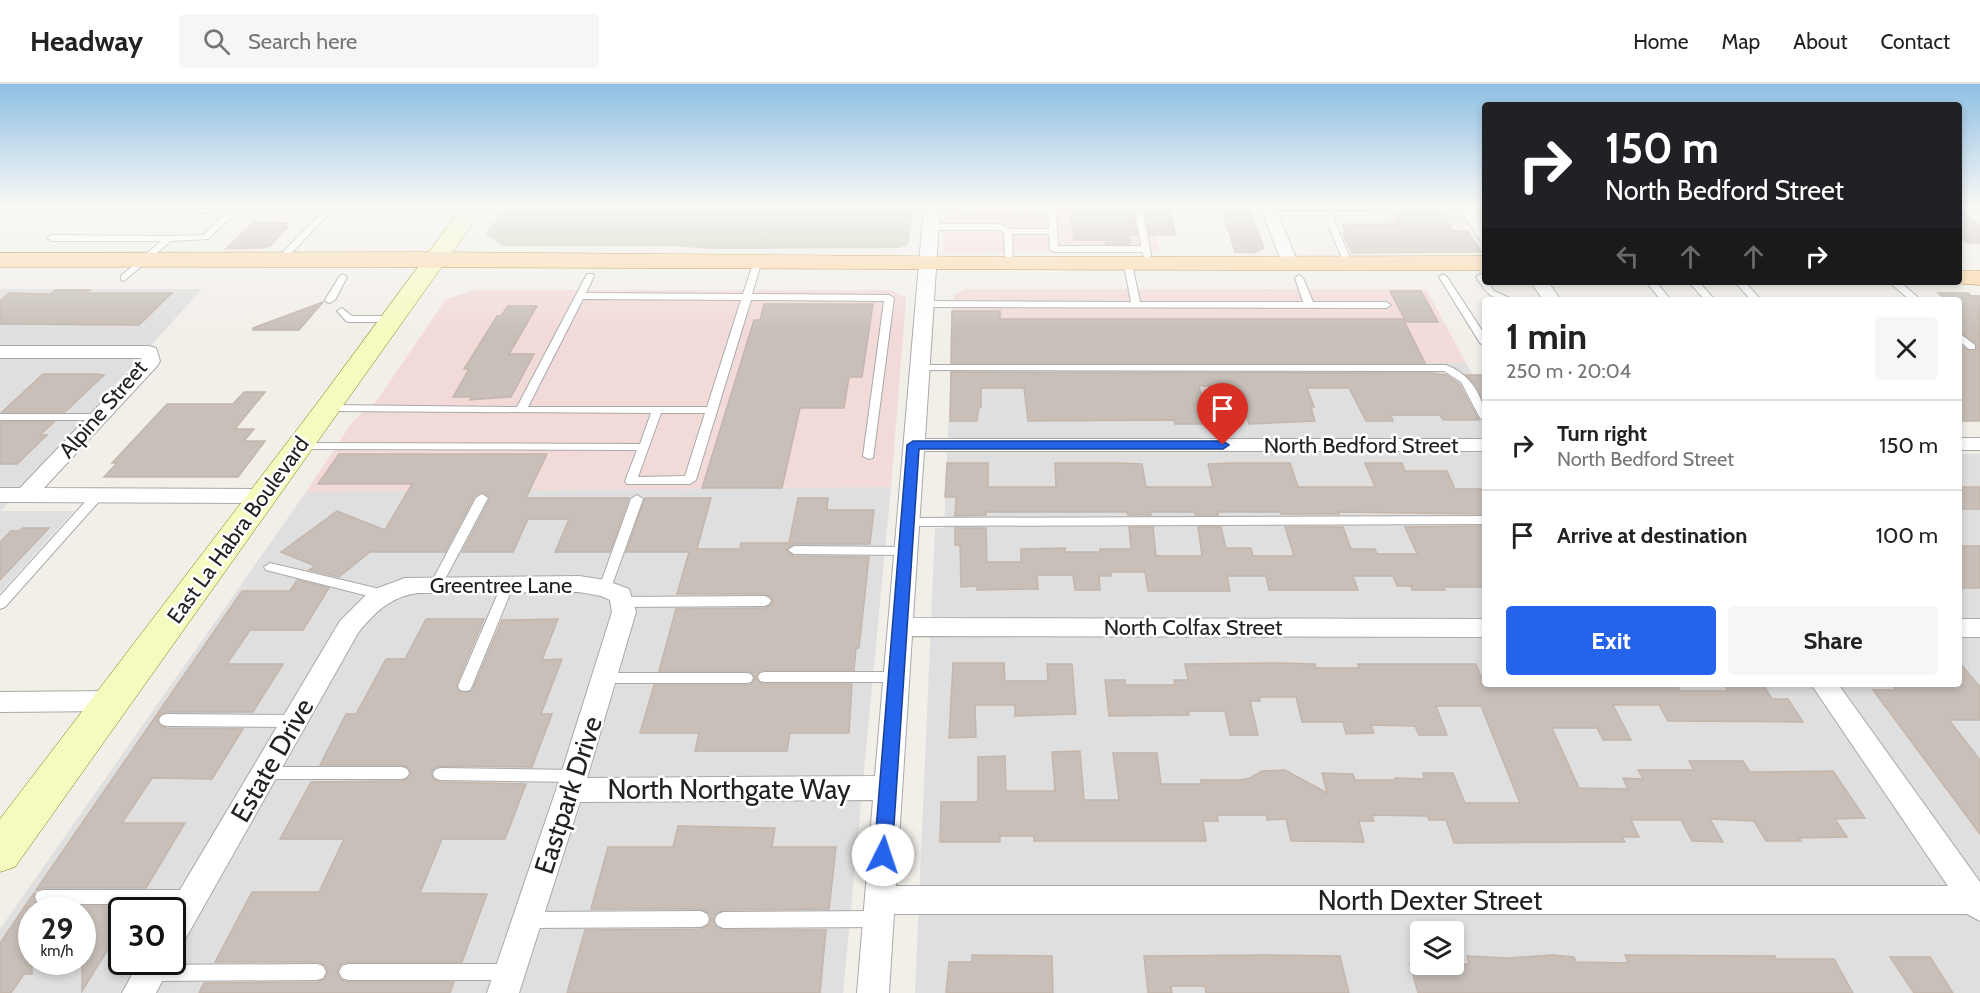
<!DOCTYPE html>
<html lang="en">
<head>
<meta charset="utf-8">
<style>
	:root { --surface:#fff; --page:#f6f6f6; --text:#222; --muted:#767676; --line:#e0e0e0; --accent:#2563eb }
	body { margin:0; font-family:Cabin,sans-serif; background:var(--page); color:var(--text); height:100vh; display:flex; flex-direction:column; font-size:22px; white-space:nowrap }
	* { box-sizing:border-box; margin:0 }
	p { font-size:20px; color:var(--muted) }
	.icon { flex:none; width:33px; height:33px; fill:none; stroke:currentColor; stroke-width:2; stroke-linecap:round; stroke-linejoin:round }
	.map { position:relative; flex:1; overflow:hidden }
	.sheet { position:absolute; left:1482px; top:213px; width:480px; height:390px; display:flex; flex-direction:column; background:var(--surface); border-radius:6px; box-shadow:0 3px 9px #0003 }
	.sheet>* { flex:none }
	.banner { position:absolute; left:1482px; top:18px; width:480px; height:183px; border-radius:6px; box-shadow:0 3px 9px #0003; background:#202124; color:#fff; overflow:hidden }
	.fabs { position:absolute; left:1410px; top:837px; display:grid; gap:12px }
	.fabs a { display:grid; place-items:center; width:54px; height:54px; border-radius:6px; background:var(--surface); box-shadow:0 3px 9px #0003; font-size:30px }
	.speed { position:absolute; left:18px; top:813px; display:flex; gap:12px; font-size:30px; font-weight:700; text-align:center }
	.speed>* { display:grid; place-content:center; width:78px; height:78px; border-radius:50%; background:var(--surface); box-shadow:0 3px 9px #0003; line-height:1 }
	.speed small { font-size:15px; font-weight:400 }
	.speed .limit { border:3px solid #111; border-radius:9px; background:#fff; color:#111 }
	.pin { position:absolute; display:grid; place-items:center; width:51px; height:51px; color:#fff; margin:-62px -26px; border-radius:50% 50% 50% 0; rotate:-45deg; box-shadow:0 0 6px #0007 }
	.pin .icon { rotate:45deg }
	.me { position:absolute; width:66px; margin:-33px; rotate:4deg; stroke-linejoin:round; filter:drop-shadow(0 0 4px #0008) }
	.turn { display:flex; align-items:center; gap:21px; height:126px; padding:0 24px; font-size:27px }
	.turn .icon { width:78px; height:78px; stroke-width:2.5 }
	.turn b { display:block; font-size:42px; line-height:51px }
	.lanes { display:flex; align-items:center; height:57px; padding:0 24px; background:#0003; justify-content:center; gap:30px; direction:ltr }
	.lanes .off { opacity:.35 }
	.round { display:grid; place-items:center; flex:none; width:63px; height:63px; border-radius:6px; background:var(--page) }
	.summary { display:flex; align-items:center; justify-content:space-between; height:102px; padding:0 24px }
	h1 { font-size:36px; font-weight:800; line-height:45px }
	.action { display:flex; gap:12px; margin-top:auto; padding:12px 24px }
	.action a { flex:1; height:69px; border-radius:6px; background:var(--accent); color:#fff; font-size:24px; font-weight:800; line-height:69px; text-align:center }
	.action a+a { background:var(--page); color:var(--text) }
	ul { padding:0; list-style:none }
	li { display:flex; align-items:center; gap:18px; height:90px; padding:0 24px; border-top:2px solid var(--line) }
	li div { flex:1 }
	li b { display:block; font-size:22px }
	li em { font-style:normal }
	header { display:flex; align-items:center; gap:36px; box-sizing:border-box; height:84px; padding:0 30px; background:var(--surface); border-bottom:2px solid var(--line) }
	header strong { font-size:28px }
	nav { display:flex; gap:33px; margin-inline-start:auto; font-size:21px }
	.search { width:420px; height:54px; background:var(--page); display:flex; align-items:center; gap:15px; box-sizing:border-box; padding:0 21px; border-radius:6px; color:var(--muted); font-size:22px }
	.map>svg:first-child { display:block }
	.residential { fill:#e0dfdf; fill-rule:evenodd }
	.commercial { fill:#f2dad9 }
	.construction { fill:#c7c7b4 }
	.building { fill:#c7bfb8; stroke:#c4b6ab; stroke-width:1.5 }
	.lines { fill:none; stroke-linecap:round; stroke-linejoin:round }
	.service-casing { stroke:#a9a9a9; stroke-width:2 }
	.minor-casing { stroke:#a9a9a9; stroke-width:2 }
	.secondary-casing { stroke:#707d05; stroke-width:1 }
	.primary-casing { stroke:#a06b00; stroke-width:1 }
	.service { fill:#fff; fill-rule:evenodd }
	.minor { fill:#fff; fill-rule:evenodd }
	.secondary { fill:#f7fabf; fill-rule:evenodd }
	.primary { fill:#fcd6a4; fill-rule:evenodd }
	.route { fill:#2563eb; stroke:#184099; stroke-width:1.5 }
	.labels { text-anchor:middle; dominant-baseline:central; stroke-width:5; stroke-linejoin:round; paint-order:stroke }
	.street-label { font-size:22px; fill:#222; stroke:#fff }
	.near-street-label { font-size:27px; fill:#222; stroke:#fff }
</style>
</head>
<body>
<header>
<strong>Headway</strong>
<div class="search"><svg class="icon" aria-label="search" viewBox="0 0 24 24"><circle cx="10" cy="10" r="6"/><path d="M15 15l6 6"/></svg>Search here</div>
<nav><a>Home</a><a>Map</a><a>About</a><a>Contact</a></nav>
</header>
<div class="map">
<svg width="1980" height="909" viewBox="0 0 1980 909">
	<rect width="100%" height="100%" fill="#f2efe9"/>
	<g class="residential">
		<path d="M1378 122H1485V129H1460L1470 141H1390Z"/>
		<path d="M0 205H202L1 427H74L0 509Z"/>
		<path d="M951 279H1466L1485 314V600H1959V370H1980V909H915L935 444H944ZM1420 848H1454V880H1420Z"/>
		<path d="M891 403 843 909H0V845L306 408ZM32 826H82V878H32ZM122 826H172V878H122Z"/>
	</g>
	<g class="commercial">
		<path d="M945 122H1149L1160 168 943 169Z"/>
		<path d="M965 205H1426L1466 279H951L954 211Z"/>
		<path d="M475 206H891L906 214 891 403 306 408 353 337 378 315 446 215Z"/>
	</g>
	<path class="construction" d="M506 122H913L909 157 906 162 898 164 712 165 670 162H502L486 150Z"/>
	<g class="building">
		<path d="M1070 122H1132L1137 151H1129L1130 160H1106L1105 156H1074Z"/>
		<path d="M1144 122H1168L1176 151H1150Z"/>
		<path d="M1403 122H1436L1453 147H1468L1481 168 1352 169 1343 150H1346L1342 140H1400L1394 130H1408Z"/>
		<path d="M1229 125H1249L1264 164 1254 169 1235 168 1223 128H1230Z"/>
		<path d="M1959 126 1980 141V159H1968L1959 152Z"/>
		<path d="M254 138 288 139 283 143H288L270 162 262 164 226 165Z"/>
		<path d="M55 206H90L86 209H172L139 241 0 240V217L9 209 51 210Z"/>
		<path d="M1390 207H1421L1438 238H1406Z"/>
		<path d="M1938 209H1968L1971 212H1980V337H1959V260L1969 267H1977V261L1959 247V216H1947Z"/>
		<path d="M323 218 299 246H253V244Z"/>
		<path d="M764 220H873L862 293H849L844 324H800L782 404H702L754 236H760Z"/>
		<path d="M508 222H537L509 270H534L511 313 470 316 472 313H453L469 285H464L497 232H501Z"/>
		<path d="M952 227H1000V235H1403L1425 279H951Z"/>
		<path d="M951 288 1431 289 1446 291 1459 300 1479 336H1443L1440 331H1391L1393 337H1366L1349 304H1307L1314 323H1311L1315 337 1249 340 1238 302H1199L1208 340H1175L1174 336 1028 337 1024 304H981V323H979L977 337H950Z"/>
		<path d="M43 290H96L104 291 65 328H2Z"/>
		<path d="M1466 291H1485V321L1476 302Z"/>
		<path d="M244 308H265L235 345H254L244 357H265L238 393H104L117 379H112L167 320H233Z"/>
		<path d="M0 338H54L40 351H47L17 380H0Z"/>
		<path d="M339 370H547L526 414H629L610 468H555L569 435H528L513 468H462L490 415 489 412 481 408 474 413 445 468H370L339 493 309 486 315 482 281 468 337 427 385 446 412 400H318Z"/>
		<path d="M947 379H988V403H1056L1055 379H1118L1142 380 1146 403H1213L1208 380 1231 379H1290L1298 403H1375L1365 379H1402L1405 387H1447L1455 405H1485V430L1338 428 1339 430H1281L1280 428H1218V431H1195V428H1150L1151 431H1128L1127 428H986V431L955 432 956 413H945Z"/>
		<rect x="1959" y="403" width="21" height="22"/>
		<path d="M645 414H711L697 465H740L741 459H789L798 414H828L827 426H874L870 460H794L786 465 794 472 869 473 859 564H856L854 586H765L760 587 756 592 758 598 765 600H852L849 649H790L787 667H695L699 649H640L654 601H746L751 600 755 595 753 589 746 587H659L676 525 765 524 773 518 771 513 765 510H677L689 468H626Z"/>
		<path d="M1485 442V503H1443L1445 506H1412L1411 502H1397L1393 492H1353L1358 506H1269L1266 492H1227L1230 507H1148L1145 488H1111V492H1099L1100 506H1075L1073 491H1037L1038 505 977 506V502L961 503 960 461H955V444H986L987 478H1021V465L1065 464V468H1100V465H1131L1129 443H1153L1156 472H1202L1198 443H1221L1226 464H1251L1253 472H1294L1285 443H1343L1351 465H1375L1377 470H1417L1405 443Z"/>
		<path d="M23 444H49L0 496V458L11 447H19Z"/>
		<rect x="1959" y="462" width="21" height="42"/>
		<path d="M297 496 329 504 303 546H250L227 580H283L253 628H166L160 630 157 635 159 641 166 644 243 645 212 695 152 694 122 739H185L146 804H43L36 806 242 507H290Z"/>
		<path d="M426 535H484L456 601 460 608 472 607 502 536 558 535 542 576 562 575 541 630H552L532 683 440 682 434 684 431 689 433 695 440 698 526 700 505 755H442L420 809 487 810 462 878H348L341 880 337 887 340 895 348 898H454L450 909H199L204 899 317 898 325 895 328 887 325 881 318 878H215L252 808H319L344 755H280L311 698 402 697 409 694 411 690 409 684 402 681H320L346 630H356L386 575H405Z"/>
		<path d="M1959 578 1980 603V636H1949L1980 676V750L1873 606H1896L1892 600H1959Z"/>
		<path d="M953 579H1004L1005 597H1048L1047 580H1072L1076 630 1015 632V621H975L976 653 949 654Z"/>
		<path d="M1280 579 1315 580 1316 584H1359L1358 580H1476L1484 600H1676L1680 607H1728L1724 600H1763L1772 615H1788L1803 638 1668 637 1659 621H1613L1631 656H1603L1597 644H1552L1579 704 1628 705 1623 694 1643 695 1638 686H1694L1689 677H1743L1750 688 1833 687 1865 734 1835 735 1847 753 1799 754 1801 757H1766L1754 737 1710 735 1723 758 1692 757 1681 736H1631L1639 753H1622L1625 758 1454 759 1446 736H1429L1428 732 1372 731 1374 737H1359L1364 758 1291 757 1286 735 1267 736 1266 731H1217L1218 737H1203L1206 757H1034V752H1000V758H940L941 718H978V673L1005 672 1006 707H1055L1052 668 1080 667 1084 716H1119L1113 669H1157L1161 700H1201V696H1241L1250 694 1262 687 1285 686 1327 709 1322 689 1353 690 1355 696H1395V694L1424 695 1423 689H1453L1465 719H1520L1481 622H1436L1447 651H1419L1415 642 1371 641 1374 649 1346 650 1343 638H1302L1296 613H1259L1260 617H1250L1258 651H1230L1225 627H1188L1189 631 1109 632 1105 596H1125V601H1175L1174 596H1188L1185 580Z"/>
		<path d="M678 742 775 744 772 763H836L829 825 723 826 716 829 713 835 716 843 723 846H826L820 909H567L585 846 701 845 709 841 711 836 709 829 701 825H591L608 763H673Z"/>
		<path d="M34 809 35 819 43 822H134L132 826H122V843L82 907V826H32V890H24L11 909H0V859Z"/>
		<path d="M972 871 1052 872 1053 909H946L949 878H972Z"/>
		<path d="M1266 871 1340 872 1349 909H1206L1205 902H1171L1172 909H1148L1144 872Z"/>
		<path d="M1553 871 1574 873 1576 878 1628 879 1625 871 1775 872 1776 875H1834L1853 909H1418L1410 880H1469L1467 872 1508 874Z"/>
		<path d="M1890 873H1930L1953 909H1914Z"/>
	</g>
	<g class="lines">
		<defs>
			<g id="service">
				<path d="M0 122H8L0 126Z"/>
				<path d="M223 122H243L208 155 171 157 124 197 121 196V192L161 157H51L47 154 51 151 169 152 203 151 230 126 206 129 96 128 81 131 77 129 96 124 206 125Z"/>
				<path d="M328 122H336L285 176H279V172Z"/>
				<path d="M1134 122H1142L1151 171 1150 173H1144L1142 168H1054L1050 165 1049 150H1012L1013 180 1009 183 1005 180 1004 149 998 146H930L926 143 930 140H1000L1010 145H1049L1048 128 932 129 928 127 932 125 1052 124 1056 126 1058 162H1141Z"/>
				<path d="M1466 125H1485V129H1469L1465 127Z"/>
				<path d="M1267 127H1372L1376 129 1372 131H1332L1352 179 1348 182 1344 179 1324 131H1270L1266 129Z"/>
				<path d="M758 174 762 177 752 210 889 211 894 214 873 374 869 375 863 372 884 217 751 216 696 396 690 400H627L625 397 637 366 299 365 294 362 299 359 640 360 651 329 328 327 323 324 328 321 517 323 587 190H593L594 192 586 209 743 210 754 177ZM583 215 741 216 707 323H528ZM661 329H705L685 392 638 393Z"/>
				<path d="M1128 177 1132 180 1140 218H1303L1295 194 1299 191 1303 194 1313 218H1386L1391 221 1386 224 925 223 920 220 925 217 1131 218 1124 180Z"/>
				<path d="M343 190 347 193 335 216 330 219 327 218 325 216 339 193Z"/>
				<path d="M1443 190 1447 193 1485 251V262L1480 259 1439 193Z"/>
				<path d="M1480 190 1483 191 1485 198H1488L1494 207 1514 216C1491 216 1488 211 1476 193Z"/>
				<path d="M1646 198H1656L1671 216H1661Z"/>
				<path d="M1689 198H1699L1715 216H1705Z"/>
				<path d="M1735 198H1745L1761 216H1751Z"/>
				<path d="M1889 198H1900L1921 216H1910Z"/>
				<path d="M342 224 352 232H391L396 235 391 238H349L346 237 337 227Z"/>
				<path d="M1959 249 1975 261V265H1969L1959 257Z"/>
				<path d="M919 281H1446C1469 289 1485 313 1485 337L1480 334 1461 298 1444 287 915 286 914 284Z"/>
				<path d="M0 330H98L103 333 98 336H0Z"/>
				<path d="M98 407 104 411 102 414 5 523 0 525V512L94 408Z"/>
				<path d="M482 410 488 414 442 501 440 504H432L430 501 476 414Z"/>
				<path d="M637 411 643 415 611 504 609 507H601L599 504 631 415Z"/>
				<path d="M1485 432V440L908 442 902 438 908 434Z"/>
				<path d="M794 462 906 463 912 467 906 471 794 470 788 466Z"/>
				<path d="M270 479 380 505 384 507 386 510 384 513 380 515 266 486 264 483Z"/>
				<path d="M508 496 512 497 514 500 472 602 470 606 465 607 460 606 458 602 502 500 504 497Z"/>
				<path d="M765 512 769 514 771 517 769 520 765 522 622 523 617 521 616 518 617 515 622 513Z"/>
				<path d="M765 588H896L901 589 903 593 901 597 896 598H765L760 597 758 593 760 589Z"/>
				<path d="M605 589H746L751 590 753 594 751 598 746 599H605L600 598 598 594 600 590Z"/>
				<path d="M166 630 294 631 299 633 301 637 299 641 294 643 166 642 161 640 159 636 161 632Z"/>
				<path d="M264 683H402L407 685 409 689 407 693 402 695H264L259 693 257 689 259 685Z"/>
				<path d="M440 684 575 686 580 688 582 692 580 696 575 698 440 696 435 694 433 690 435 686Z"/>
				<path d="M43 806H192L198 808 200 813 198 818 192 820H43L37 818 35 813 37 808Z"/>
				<path d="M701 827 707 830 709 835 707 840 701 843 528 844 522 841 520 836 522 831 528 828Z"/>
				<path d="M878 827 884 830 886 835 884 840 878 843 723 844 717 841 715 836 717 831 723 828Z"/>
				<path d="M317 880 323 882 326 888 323 894 317 896 150 897 144 895 141 889 144 883 150 881Z"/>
				<path d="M348 880H509L515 882 518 888 515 894 509 896H348L342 894 339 888 342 882Z"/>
			</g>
			<g id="minor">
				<path d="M924 122H940L925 355H1485V367H924L913 534 1485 535V553L912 552 896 802H1948L1811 600H1838L1980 798V837L1967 830H894L889 909H857L873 716 580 718 519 909H487L556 706 612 528 610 516 601 512 579 508 417 509C390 513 374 529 358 549L183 859 172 863V826H168L340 537 370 507 405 494 579 492 605 496 629 505 636 528 587 694 875 692Z"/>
				<path d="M1260 122H1275L1298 179 1296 182H1284L1282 179Z"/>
				<path d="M1458 122H1472L1485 140V157L1479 155Z"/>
				<path d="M1531 198H1548L1561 216H1543Z"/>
				<path d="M0 262H149L156 264 160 277 158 281 44 404 263 405 271 407 274 412 271 417 263 419 0 418V404H20L142 276 141 274H0Z"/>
				<rect x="1959" y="354" width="21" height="12"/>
				<rect x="1959" y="535" width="21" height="18"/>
				<path d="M112 607 121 610 125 617 121 624 112 627 0 628V608Z"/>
				<path d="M139 878H172L156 909H122Z"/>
			</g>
			<path id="secondary" d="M463 122H485L15 783 0 788V735L318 318Z"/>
			<g id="primary">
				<path d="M435 168 1009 173 1485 172V186C990 187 495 182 0 183V169Z"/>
				<path d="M1959 187H1980V201L1950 199 1959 198Z"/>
			</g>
		</defs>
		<use href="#service" class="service-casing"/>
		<use href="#minor" class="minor-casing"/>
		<use href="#secondary" class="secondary-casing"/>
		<use href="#primary" class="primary-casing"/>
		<use href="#service" class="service"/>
		<use href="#minor" class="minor"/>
		<use href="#secondary" class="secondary"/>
		<use href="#primary" class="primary"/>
	</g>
	<linearGradient id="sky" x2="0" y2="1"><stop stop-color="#8fc0e4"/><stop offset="0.49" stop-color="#f9f8f5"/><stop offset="1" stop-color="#f9f8f5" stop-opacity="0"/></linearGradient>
	<rect width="1980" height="249" fill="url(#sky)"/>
	<path class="route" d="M913 357H1223L1229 361 1223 365H919L892 771 889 777 883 779 877 777 874 771 907 361Z"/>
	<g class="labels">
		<g class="street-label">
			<text transform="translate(103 325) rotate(-49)">Alpine Street</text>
			<text x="1361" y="361">North Bedford Street</text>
			<text transform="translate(238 446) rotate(-54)">East La Habra Boulevard</text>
			<text x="501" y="501">Greentree Lane</text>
			<text x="1193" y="543">North Colfax Street</text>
		</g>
		<g class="near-street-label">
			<text transform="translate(272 676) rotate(-60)">Estate Drive</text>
			<text x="729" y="705">North Northgate Way</text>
			<text transform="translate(568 711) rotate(-72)">Eastpark Drive</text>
			<text x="1430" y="816">North Dexter Street</text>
		</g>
	</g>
</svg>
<div class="fabs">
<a><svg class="icon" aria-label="layers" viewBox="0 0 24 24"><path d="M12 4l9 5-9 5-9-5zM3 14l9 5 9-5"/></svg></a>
</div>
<div class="speed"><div>29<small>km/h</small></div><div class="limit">30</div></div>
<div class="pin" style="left:1223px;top:361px;background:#d93025"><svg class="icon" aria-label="arrive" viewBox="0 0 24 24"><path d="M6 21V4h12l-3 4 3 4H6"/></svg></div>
<svg class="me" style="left:883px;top:771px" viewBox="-20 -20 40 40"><circle r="19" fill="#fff"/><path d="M0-13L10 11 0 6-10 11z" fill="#2563eb"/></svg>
<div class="banner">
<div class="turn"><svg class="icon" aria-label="right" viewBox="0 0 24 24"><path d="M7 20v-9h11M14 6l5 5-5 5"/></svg><div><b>150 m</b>North Bedford Street</div></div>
<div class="lanes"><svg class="icon off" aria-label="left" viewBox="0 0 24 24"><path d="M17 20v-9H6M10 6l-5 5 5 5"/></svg><svg class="icon off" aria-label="ahead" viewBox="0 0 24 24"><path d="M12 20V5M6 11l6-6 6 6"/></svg><svg class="icon off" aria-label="ahead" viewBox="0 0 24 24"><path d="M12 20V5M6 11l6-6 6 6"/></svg><svg class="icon" aria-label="right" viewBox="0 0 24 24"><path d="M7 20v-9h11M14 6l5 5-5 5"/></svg></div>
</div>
<section class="sheet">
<div class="summary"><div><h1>1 min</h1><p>250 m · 20:04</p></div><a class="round"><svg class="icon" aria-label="close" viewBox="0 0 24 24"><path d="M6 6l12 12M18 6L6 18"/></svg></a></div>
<ul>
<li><svg class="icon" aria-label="right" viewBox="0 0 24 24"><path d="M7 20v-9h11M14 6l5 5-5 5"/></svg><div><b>Turn right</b><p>North Bedford Street</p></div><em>150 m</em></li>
<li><svg class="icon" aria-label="arrive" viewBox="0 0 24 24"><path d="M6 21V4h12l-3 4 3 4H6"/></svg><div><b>Arrive at destination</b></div><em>100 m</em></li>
</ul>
<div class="action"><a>Exit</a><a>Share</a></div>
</section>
</div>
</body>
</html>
